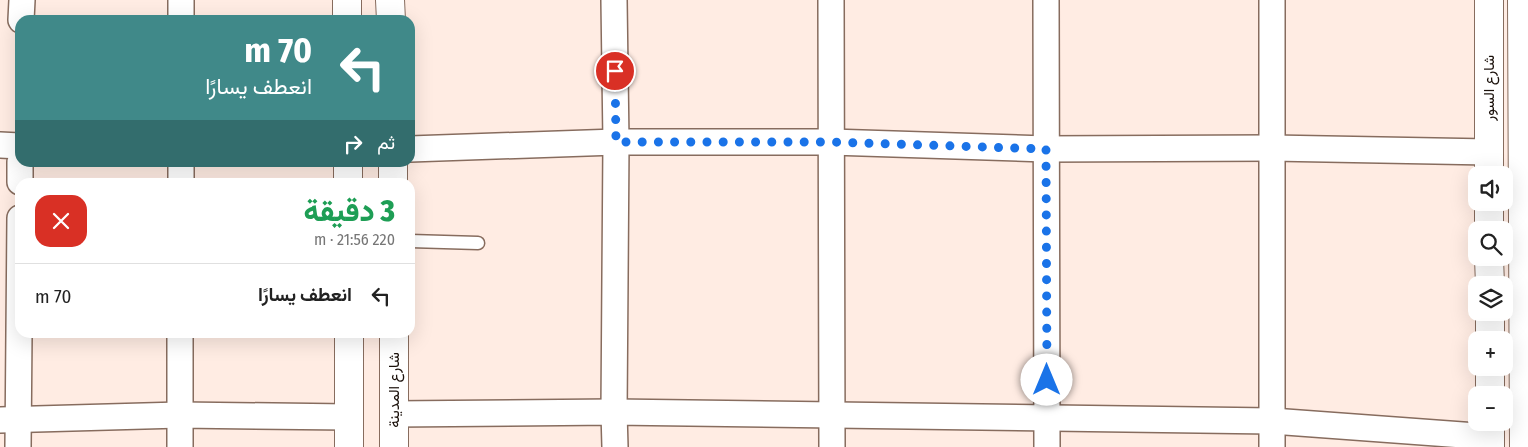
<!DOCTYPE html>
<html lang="ar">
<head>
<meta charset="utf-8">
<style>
	:root { --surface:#fff; --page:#f2f2f2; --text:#222; --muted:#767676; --line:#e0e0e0 }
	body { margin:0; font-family:"Fira Sans Condensed",Vazirmatn,sans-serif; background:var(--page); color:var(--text); direction:rtl; height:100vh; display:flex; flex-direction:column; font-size:19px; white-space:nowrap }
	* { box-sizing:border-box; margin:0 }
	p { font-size:16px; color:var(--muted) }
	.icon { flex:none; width:28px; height:28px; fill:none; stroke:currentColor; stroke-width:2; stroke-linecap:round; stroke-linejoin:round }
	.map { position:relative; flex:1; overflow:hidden; direction:ltr }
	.details { position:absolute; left:15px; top:178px; width:400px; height:160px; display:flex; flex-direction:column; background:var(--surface); border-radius:15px; box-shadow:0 5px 20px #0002; direction:rtl }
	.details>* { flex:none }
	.guide { position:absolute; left:15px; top:15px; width:400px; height:152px; border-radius:15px; box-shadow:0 5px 20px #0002; direction:rtl; background:#408989; color:#fff; overflow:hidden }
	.buttons { position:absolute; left:1468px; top:166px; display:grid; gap:10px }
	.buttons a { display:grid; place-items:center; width:45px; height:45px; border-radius:10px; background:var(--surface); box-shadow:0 5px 20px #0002; font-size:25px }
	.pin { position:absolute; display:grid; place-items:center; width:42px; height:42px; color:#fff; margin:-21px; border:2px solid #fff; border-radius:50%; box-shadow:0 1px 5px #0007 }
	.me { position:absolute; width:55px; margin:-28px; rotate:0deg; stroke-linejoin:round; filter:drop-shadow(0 0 4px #0008) }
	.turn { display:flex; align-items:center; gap:18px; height:105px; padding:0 20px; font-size:22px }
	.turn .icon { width:65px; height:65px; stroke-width:2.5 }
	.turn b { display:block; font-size:35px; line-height:42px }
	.then { display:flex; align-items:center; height:48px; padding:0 20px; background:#0003; gap:10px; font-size:19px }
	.round { display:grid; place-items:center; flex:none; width:52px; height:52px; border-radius:15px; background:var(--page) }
	.summary { display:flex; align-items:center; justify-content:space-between; height:85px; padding:0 20px }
	h1 { font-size:30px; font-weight:800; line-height:38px; color:#1e9e55 }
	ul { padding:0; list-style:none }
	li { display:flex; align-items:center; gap:15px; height:65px; padding:0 20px; border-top:1px solid var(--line) }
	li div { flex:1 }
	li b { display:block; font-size:19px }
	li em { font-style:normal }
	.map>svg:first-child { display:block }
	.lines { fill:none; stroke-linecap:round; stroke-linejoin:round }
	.service-casing { stroke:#876c5e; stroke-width:15 }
	.minor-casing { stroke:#876c5e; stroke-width:28 }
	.secondary-casing { stroke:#876c5e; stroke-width:30 }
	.service { stroke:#fff; stroke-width:12 }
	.minor { stroke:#fff; stroke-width:25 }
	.secondary { stroke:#fff; stroke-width:28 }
	.route { stroke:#1a73e8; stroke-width:9; stroke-dasharray:0 16.2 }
	.labels { text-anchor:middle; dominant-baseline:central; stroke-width:4.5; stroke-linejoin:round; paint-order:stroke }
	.street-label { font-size:15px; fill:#1b110b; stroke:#fff }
</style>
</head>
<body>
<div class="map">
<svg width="1528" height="447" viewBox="0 0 1528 447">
	<rect width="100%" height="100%" fill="#ffece3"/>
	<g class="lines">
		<defs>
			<path id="service" d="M410 241 478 243"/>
			<g id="minor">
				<path d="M614 0 616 142 614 412 615 447"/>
				<path d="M831 0 832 447"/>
				<path d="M1046 0 1047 447"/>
				<path d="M1272 0V447"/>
				<path d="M21 20 22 0"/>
				<path d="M181 20V0"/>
				<path d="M0 145 20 146"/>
				<path d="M410 149 616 142H831L1046 149 1272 148 1489 152"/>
				<path d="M20 182V162"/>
				<path d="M181 182V162"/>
				<path d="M393 414 614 412 1272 421 1490 437"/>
				<path d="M0 420 180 415 349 417"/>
				<path d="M18 447 20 218"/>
				<path d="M180 447V332"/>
			</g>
			<g id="secondary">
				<path d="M347 0V20"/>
				<path d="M390 0 391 20"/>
				<path d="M1489 0V175"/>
				<path d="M1522 0 1524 447"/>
				<path d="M348 162V182"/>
				<path d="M393 162V182"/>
				<path d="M1489 202V230"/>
				<path d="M1489 258 1490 285"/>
				<path d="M1490 312V340"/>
				<path d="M349 332V447"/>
				<path d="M1490 368V395"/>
				<path d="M1490 422V447"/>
				<path d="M394 447V332"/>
			</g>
		</defs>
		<use href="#service" class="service-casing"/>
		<use href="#minor" class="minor-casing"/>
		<use href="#secondary" class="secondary-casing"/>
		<use href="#service" class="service"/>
		<use href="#minor" class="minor"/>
		<use href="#secondary" class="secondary"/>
	</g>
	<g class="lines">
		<path class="route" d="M615 71 616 142H831L1046 149 1047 380"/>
	</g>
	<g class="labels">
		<g class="street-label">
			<text transform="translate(1489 88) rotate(-90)">شارع السور</text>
			<text transform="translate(394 390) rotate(-90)">شارع المدينة</text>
		</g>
	</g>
</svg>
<div class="buttons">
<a><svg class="icon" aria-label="sound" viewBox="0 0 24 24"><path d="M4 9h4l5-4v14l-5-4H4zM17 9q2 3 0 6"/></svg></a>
<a><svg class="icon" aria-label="search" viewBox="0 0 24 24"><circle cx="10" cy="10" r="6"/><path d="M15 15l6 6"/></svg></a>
<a><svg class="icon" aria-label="layers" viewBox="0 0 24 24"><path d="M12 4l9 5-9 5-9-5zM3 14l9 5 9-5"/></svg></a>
<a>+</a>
<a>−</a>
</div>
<div class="pin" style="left:615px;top:71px;background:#d93025"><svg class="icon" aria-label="arrive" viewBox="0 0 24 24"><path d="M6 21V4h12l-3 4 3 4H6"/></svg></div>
<svg class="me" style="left:1047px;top:380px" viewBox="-20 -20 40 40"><circle r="19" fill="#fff"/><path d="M0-13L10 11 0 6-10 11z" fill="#1a73e8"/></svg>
<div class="guide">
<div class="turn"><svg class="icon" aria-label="left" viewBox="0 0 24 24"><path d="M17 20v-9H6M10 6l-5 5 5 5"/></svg><div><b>70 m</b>انعطف يسارًا</div></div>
<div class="then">ثم<svg class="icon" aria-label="right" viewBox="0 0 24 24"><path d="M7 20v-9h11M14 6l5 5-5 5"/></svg></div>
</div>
<section class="details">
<div class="summary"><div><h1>3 دقيقة</h1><p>220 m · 21:56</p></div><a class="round" style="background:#d93025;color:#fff"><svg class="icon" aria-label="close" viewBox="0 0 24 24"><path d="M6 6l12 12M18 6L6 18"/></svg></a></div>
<ul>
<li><svg class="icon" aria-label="left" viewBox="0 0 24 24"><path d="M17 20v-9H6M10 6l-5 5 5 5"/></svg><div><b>انعطف يسارًا</b></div><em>70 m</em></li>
</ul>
</section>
</div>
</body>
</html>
